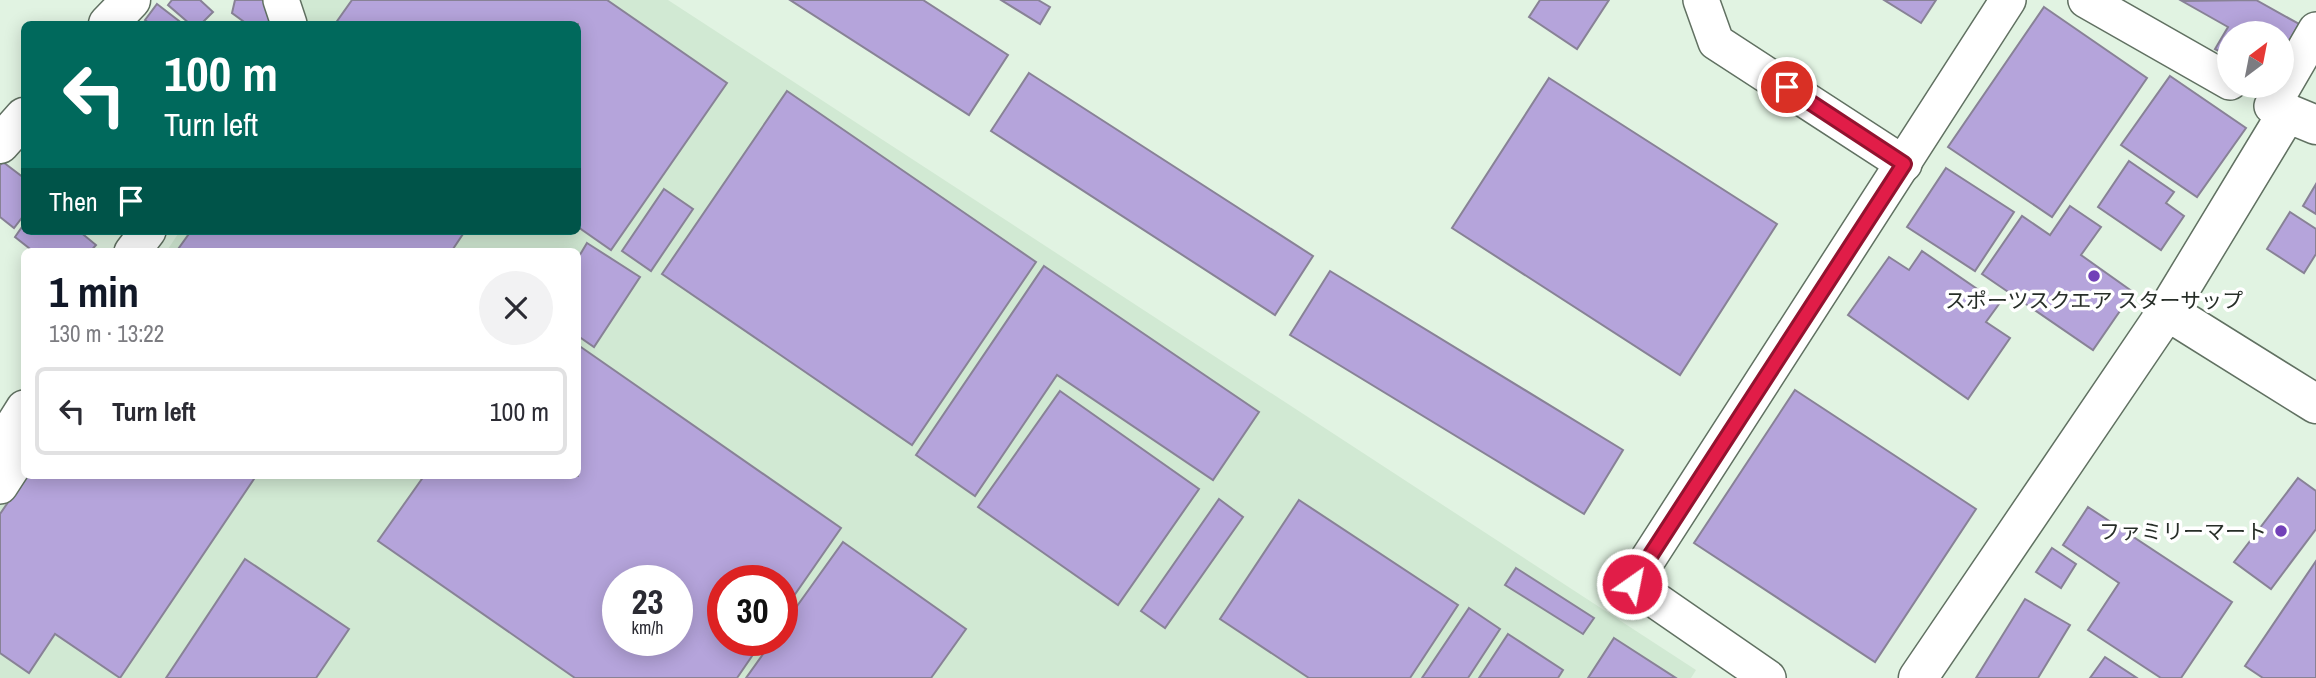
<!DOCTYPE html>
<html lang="en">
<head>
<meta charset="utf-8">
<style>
	:root { --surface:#fff; --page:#f2f2f3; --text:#2b2b33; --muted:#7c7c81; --line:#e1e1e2; --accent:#111827 }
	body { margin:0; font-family:"Archivo Narrow","Noto Sans JP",sans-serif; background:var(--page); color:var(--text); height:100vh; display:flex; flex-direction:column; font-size:26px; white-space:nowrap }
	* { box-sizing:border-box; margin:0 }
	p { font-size:23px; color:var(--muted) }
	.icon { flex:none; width:38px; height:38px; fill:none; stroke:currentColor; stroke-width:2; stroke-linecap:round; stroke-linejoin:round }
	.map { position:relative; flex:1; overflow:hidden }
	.drawer { position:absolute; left:21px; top:248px; width:560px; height:231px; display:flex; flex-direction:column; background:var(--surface); border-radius:10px; box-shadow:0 4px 18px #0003 }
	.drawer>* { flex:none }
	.top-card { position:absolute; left:21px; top:21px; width:560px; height:214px; border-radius:10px; box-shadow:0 4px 18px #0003; background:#00695c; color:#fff; overflow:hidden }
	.needle { width:46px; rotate:32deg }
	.tools { position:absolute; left:2217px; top:21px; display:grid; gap:14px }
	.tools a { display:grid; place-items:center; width:77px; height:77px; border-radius:50%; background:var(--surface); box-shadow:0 4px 18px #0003; font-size:35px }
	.speed { position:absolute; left:602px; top:565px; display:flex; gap:14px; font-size:35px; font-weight:700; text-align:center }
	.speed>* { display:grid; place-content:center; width:91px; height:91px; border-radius:50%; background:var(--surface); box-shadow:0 4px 18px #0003; line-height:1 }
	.speed small { font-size:18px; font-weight:400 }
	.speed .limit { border:10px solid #d22; background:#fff; color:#111 }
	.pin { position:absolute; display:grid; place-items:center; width:60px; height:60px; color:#fff; margin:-30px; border:4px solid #fff; border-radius:50%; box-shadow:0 2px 7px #0007 }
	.me { position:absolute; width:77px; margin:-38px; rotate:33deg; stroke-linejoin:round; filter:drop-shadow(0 0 5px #0008) }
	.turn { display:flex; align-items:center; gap:24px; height:147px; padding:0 28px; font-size:32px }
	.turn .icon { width:91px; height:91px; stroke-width:2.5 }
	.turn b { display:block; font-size:49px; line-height:60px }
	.then { display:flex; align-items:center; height:66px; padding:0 28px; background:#0003; gap:14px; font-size:26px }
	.round { display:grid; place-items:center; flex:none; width:74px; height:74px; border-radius:37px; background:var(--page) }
	.overview { display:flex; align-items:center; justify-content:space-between; height:119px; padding:0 28px }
	h1 { font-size:42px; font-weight:700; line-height:52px; color:var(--accent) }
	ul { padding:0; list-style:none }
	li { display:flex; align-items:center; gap:21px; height:88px; margin:0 14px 10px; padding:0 14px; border:4px solid var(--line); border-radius:10px }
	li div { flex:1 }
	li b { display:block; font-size:26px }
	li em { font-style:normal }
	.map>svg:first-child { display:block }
	.built { fill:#d1e9d3; fill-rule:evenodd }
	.building { fill:#b5a4db; stroke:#888296; stroke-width:2; fill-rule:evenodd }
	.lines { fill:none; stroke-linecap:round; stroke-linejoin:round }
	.street-casing { stroke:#617162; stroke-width:38 }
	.secondary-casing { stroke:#617162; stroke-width:41 }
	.street { stroke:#fff; stroke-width:35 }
	.secondary { stroke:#fff; stroke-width:38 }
	.route-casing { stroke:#92132f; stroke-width:18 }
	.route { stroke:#e11d48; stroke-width:12 }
	.poi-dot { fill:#7241b8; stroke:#fff; stroke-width:2.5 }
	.labels { text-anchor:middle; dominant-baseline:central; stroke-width:7; stroke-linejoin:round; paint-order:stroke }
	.poi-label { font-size:21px; fill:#272e28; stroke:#fff }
</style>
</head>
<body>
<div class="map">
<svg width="2316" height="678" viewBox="0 0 2316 678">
	<rect width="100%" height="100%" fill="#e1f3e2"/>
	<path class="built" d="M297 0H668L1696 670 1691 678H0V496L24 476H578V252H166L180 231H578V24H303ZM618 581H677V640H618ZM723 581H782V640H723Z"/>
	<g class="building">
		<path d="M172 0H200L213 12 201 24H190L168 5Z"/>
		<path d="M235 0H265L271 24H247L232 13Z"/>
		<path d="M352 0H607L727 83 611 250 578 227V24H335Z"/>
		<path d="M790 0H923L1008 55 969 115Z"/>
		<path d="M1001 0H1038L1050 7 1040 24Z"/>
		<path d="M1540 0H1609L1577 49 1529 17Z"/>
		<path d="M1884 0H1936L1921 23Z"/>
		<path d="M2256 0 2299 24 2282 53V33H2230V57L2215 49 2228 27 2182 1Z"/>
		<path d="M157 4 183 24H150L145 20Z"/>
		<path d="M2044 7 2147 78 2052 217 1948 147Z"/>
		<path d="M1029 73 1313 256 1275 315 991 131Z"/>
		<path d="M2170 76 2246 128 2197 197 2121 145Z"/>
		<path d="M1549 78 1777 224 1680 375 1452 228Z"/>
		<path d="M787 91 1036 262 912 445 662 274Z"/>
		<path d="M2129 161 2174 192 2166 203 2184 216 2161 250 2098 207Z"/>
		<path d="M3 162 24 178V215L14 228 0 217V165Z"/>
		<path d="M1946 168 2014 212 1975 271 1907 227Z"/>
		<path d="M2316 184V214L2303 206Z"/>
		<path d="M664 189 693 209 651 271 622 251Z"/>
		<path d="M2070 206 2101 227 2081 255 2133 292 2093 350 1982 274 2022 216 2050 235Z"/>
		<path d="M2290 212 2316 229V254L2304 273 2267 249Z"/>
		<path d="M24 224V231H79L96 245 90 252H34L15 237Z"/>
		<path d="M191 231H465L451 252H176Z"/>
		<path d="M587 243 640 277 594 347 578 336V258Z"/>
		<path d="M1922 251 1999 304 1986 322 2010 338 1968 399 1848 315 1889 257 1909 270Z"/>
		<path d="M1044 266 1259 412 1213 480 1057 375 975 496 916 455Z"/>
		<path d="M1330 271 1623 450 1584 514 1290 335Z"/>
		<path d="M578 345 841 528 782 613V581H723V640H763L737 678H575L378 541 424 476H578ZM618 581H677V640H618Z"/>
		<path d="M1795 390 1976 509 1875 662 1694 543Z"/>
		<path d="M1060 391 1199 489 1118 605 978 507Z"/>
		<path d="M26 476H256L120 678 55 634 29 673 0 653V514Z"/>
		<path d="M2298 478 2316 491V529L2271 589 2234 562Z"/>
		<path d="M1219 499 1243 517 1165 628 1141 611Z"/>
		<path d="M1299 500 1458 605 1410 678H1309L1220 619Z"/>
		<path d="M2088 507 2232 602 2181 678H2161L2088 630 2119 583 2063 545Z"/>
		<path d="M843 542 966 629 931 678H746L773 640H782V627Z"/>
		<path d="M2052 548 2076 564 2061 588 2036 572Z"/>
		<path d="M245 559 349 629 316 678H166Z"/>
		<path d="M2316 561V678H2263L2245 666Z"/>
		<path d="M1516 568 1594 618 1583 634 1505 585Z"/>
		<path d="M2025 599 2070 625 2038 678H1976Z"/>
		<path d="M1469 608 1500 629 1468 678H1422Z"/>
		<path d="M1508 634 1563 670 1558 678H1479Z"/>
		<path d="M1614 638 1676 678H1588Z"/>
		<path d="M2105 657 2137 678H2090Z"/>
	</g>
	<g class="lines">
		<defs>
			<g id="street">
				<path d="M281 0 289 24"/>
				<path d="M1701 0 1716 42 1904 164"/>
				<path d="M2086 0 2230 82"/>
				<path d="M2272 106 2316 30"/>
				<path d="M132 252 148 231"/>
				<path d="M0 446 24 408"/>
				<path d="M0 486 24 449"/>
				<path d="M1768 678 1632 584 2008 0"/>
			</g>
			<g id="secondary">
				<path d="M108 24 131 0"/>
				<path d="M0 144 24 117"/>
				<path d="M2167 311 2287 113 2316 125"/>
				<path d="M1918 678 2167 311 2316 404"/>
			</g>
		</defs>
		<use href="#street" class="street-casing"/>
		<use href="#secondary" class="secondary-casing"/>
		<use href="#street" class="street"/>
		<use href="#secondary" class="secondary"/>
	</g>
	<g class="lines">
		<defs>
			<path id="route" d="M1632 584 1904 164 1787 87"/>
		</defs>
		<use href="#route" class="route-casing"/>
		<use href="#route" class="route"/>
	</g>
	<g class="poi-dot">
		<circle cx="2094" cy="276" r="7"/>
		<circle cx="2281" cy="531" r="7"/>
	</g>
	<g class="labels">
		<g class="poi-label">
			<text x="2094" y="300">スポーツスクエア スターサップ</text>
			<text x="2267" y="531" text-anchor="end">ファミリーマート</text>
		</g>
	</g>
</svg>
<div class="tools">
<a><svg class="needle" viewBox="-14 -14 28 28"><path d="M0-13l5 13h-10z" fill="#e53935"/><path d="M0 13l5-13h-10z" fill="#7c7c81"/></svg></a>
</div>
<div class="speed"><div>23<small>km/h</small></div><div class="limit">30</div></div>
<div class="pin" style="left:1787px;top:87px;background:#d93025"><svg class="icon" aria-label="arrive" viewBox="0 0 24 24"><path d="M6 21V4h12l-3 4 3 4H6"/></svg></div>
<svg class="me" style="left:1632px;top:584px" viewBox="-20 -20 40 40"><circle r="17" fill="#e11d48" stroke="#fff" stroke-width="3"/><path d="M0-11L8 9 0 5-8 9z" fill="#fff"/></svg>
<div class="top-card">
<div class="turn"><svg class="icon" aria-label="left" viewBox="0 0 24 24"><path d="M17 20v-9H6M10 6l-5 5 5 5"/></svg><div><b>100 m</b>Turn left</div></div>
<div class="then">Then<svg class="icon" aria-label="arrive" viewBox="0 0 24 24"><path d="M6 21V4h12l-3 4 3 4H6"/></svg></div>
</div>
<section class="drawer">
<div class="overview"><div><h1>1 min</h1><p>130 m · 13:22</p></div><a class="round"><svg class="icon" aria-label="close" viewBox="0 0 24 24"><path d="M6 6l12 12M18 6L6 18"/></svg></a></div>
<ul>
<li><svg class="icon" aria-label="left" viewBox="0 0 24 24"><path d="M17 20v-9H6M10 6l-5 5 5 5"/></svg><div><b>Turn left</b></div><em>100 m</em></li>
</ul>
</section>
</div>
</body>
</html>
